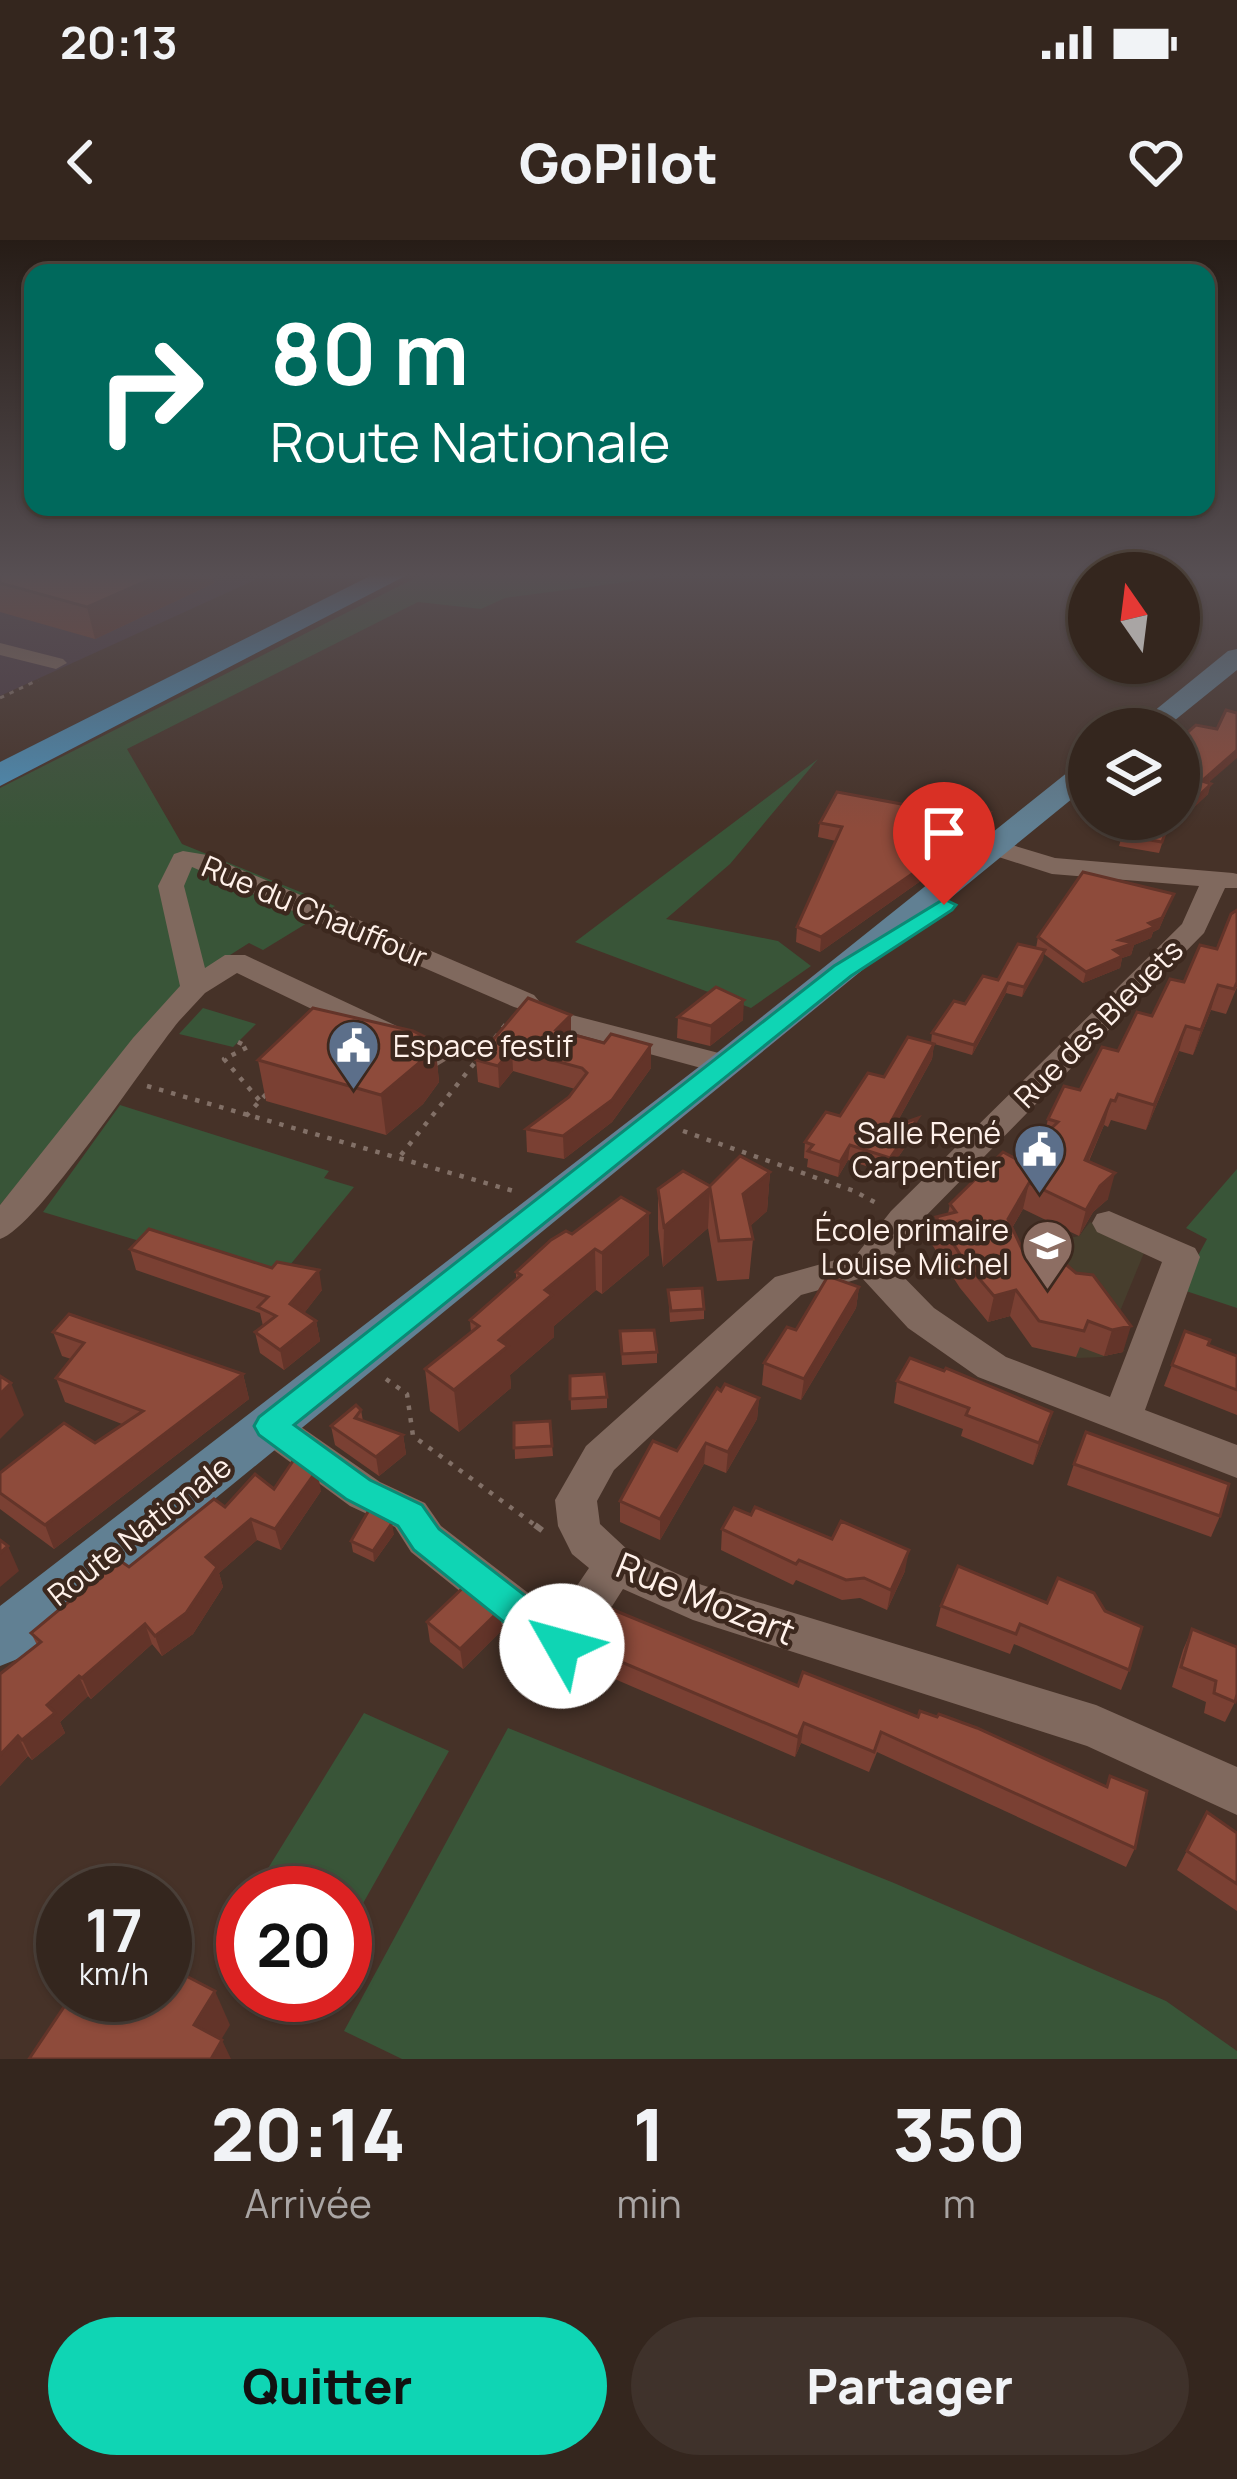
<!DOCTYPE html>
<html lang="fr">
<head>
<meta charset="utf-8">
<style>
	:root { --surface:#34261e; --page:#3f322b; --text:#f1f3f6; --muted:#a9a5a4; --line:#4e433c; --accent:#0fd5b4 }
	body { margin:0; font-family:Manrope,sans-serif; background:var(--page); color:var(--text); height:100vh; display:flex; flex-direction:column; font-size:45px; white-space:nowrap }
	* { box-sizing:border-box; margin:0 }
	p { font-size:39px; color:var(--muted) }
	.icon { flex:none; width:66px; height:66px; fill:none; stroke:currentColor; stroke-width:2; stroke-linecap:round; stroke-linejoin:round }
	.map { position:relative; height:1819px; overflow:hidden }
	.drawer { display:flex; flex-direction:column; background:var(--surface); flex:1 }
	.drawer>* { flex:none }
	.top-card { position:absolute; left:24px; top:24px; width:1191px; height:252px; border-radius:24px; box-shadow:0 3px 9px #0004,0 0 0 3px var(--line); background:#00695c; color:#fff; overflow:hidden }
	.needle { width:78px; rotate:346deg }
	.fabs { position:absolute; left:1068px; top:312px; display:grid; gap:24px }
	.fabs a { display:grid; place-items:center; width:132px; height:132px; border-radius:50%; background:var(--surface); box-shadow:0 3px 9px #0004,0 0 0 3px var(--line); font-size:60px }
	.speed { position:absolute; left:36px; top:1626px; display:flex; gap:24px; font-size:60px; font-weight:700; text-align:center }
	.speed>* { display:grid; place-content:center; width:156px; height:156px; border-radius:50%; background:var(--surface); box-shadow:0 3px 9px #0004,0 0 0 3px var(--line); line-height:1 }
	.speed small { font-size:30px; font-weight:400 }
	.speed .limit { border:18px solid #d22; background:#fff; color:#111 }
	.pin { position:absolute; display:grid; place-items:center; width:102px; height:102px; color:#fff; margin:-123px -51px; border-radius:50% 50% 50% 0; rotate:-45deg; box-shadow:0 0 12px #0007 }
	.pin .icon { rotate:45deg }
	.me { position:absolute; width:132px; margin:-66px; rotate:308deg; stroke-linejoin:round; filter:drop-shadow(0 0 9px #0008) }
	.turn { display:flex; align-items:center; gap:42px; height:252px; padding:0 48px; font-size:54px }
	.turn .icon { width:156px; height:156px; stroke-width:2.5 }
	.turn b { display:block; font-size:84px; line-height:102px }
	.eta { display:flex; justify-content:space-evenly; align-items:center; height:204px; text-align:center }
	.eta b { font-size:72px; font-weight:800; line-height:84px }
	.button { display:flex; gap:24px; margin-top:auto; padding:24px 48px }
	.button a { flex:1; height:138px; border-radius:72px; background:var(--accent); color:#111; font-size:48px; font-weight:800; line-height:138px; text-align:center }
	.button a+a { background:var(--page); color:var(--text) }
	.status { display:flex; justify-content:space-between; align-items:center; height:84px; padding:0 60px; background:var(--surface); direction:ltr }
	.status svg { height:33px; fill:currentColor }
	header { display:flex; justify-content:space-between; align-items:center; height:156px; padding:0 48px; background:var(--surface); font-size:54px; font-weight:800 }
	.map>svg:first-child { display:block }
	.industrial { fill:#4b3943 }
	.education { fill:#473e2d }
	.green { fill:#395538 }
	.lines { fill:none; stroke-linecap:round; stroke-linejoin:round }
	.path-far2 { stroke:#827067; stroke-width:3; stroke-dasharray:4.5 6; stroke-linecap:butt }
	.path-far1 { stroke:#827067; stroke-width:4.5; stroke-dasharray:4.5 8; stroke-linecap:butt }
	.path { stroke:#827067; stroke-width:6; stroke-dasharray:9 14; stroke-linecap:butt }
	.minor { fill:#80695e; fill-rule:evenodd }
	.major { fill:#618093; fill-rule:evenodd }
	.highway { fill:#4d8fb7; fill-rule:evenodd }
	.wall { fill:#7a4033 }
	.shaded-wall { fill:#633429 }
	.building { fill:#8e4b3b; stroke:#633429; stroke-width:3 }
	.route { fill:#0fd5b4; stroke:#0a8a75; stroke-width:3 }
	.labels { text-anchor:middle; dominant-baseline:central; stroke-width:9; stroke-linejoin:round; paint-order:stroke }
	.street-label { font-size:30px; fill:#fff1ea; stroke:#3c281e }
	.poi-label { font-size:30px; fill:#fff1ea; stroke:#3c281e; text-anchor:end }
	.near-street-label { font-size:36px; fill:#fff1ea; stroke:#3c281e }
</style>
</head>
<body>
<div class="status"><b>20:13</b><svg viewBox="0 0 49 12"><path d="M0 12V9h3v3zM5 12V6h3v6zM10 12V3h3v9zM15 12V0h3v12zM26 1h20v11H26zM47 4h2v5h-2z"/></svg></div>
<header><svg class="icon" aria-label="back" viewBox="0 0 24 24"><path d="M15 5l-7 7 7 7"/></svg>GoPilot<svg class="icon" aria-label="heart" viewBox="0 0 24 24"><path d="M12 20l-8-8c-3-5 5-10 8-4 3-6 11-1 8 4z"/></svg></header>
<div class="map">
<svg width="1237" height="1819" viewBox="0 0 1237 1819">
	<rect width="100%" height="100%" fill="#463228"/>
	<path class="industrial" d="M0 333H270L0 456Z"/>
	<path class="education" d="M1090 982 1146 1008 1111 1093 1125 1111 1102 1117 1078 1118 1032 1107 1014 1075 988 1082 931 1003 1007 998 1027 1007 1079 996Z"/>
	<g class="green">
		<path d="M425 333H664L657 338 505 358 481 369 418 362 127 509 182 604 335 666 263 710 249 703 181 746 0 965V548Z"/>
		<path d="M818 519 730 624 666 679 778 701 811 726 751 768 575 702Z"/>
		<path d="M203 768 256 784 233 807 179 794Z"/>
		<path d="M120 865 329 931 324 938 354 947 276 1042 43 972Z"/>
		<path d="M1237 929V1068L1180 1049 1207 999 1186 988Z"/>
		<path d="M364 1473 449 1511 357 1674 345 1668V1653H314L267 1630Z"/>
		<path d="M508 1488 894 1643 1166 1761 1237 1811V1819H402L344 1791Z"/>
	</g>
	<g class="lines">
		<path class="path-far2" d="M0 458 38 440"/>
		<g class="path-far1">
			<path d="M495 798 510 779"/>
			<path d="M238 802 248 807 224 819 260 861"/>
			<path d="M147 846 517 952"/>
			<path d="M246 876 269 851"/>
			<path d="M683 891 854 951 880 965"/>
			<path d="M401 915 480 816"/>
			<path d="M386 1139 407 1154 413 1196 539 1288"/>
		</g>
		<path class="path" d="M535 1285 547 1294"/>
		<g class="minor">
			<path d="M0 403 63 419 67 423 56 429 0 415Z"/>
			<path d="M992 599 1055 618 1233 633 1237 634V648H1225L1204 693 915 987 889 1022 934 1068 1006 1117 1110 1157 1162 1022 1097 992 1092 983 1097 974 1109 971 1195 1008 1200 1017 1145 1170 1237 1205V1238L978 1137 908 1088 862 1038 801 1055 614 1230 597 1261 600 1284 630 1312 702 1345 1096 1465 1237 1527V1575L1087 1506 693 1380 623 1349 578 1420 562 1426 546 1420 411 1312 395 1287 350 1266 256 1197 250 1186 256 1175 270 1170 284 1175 380 1242 425 1263 441 1286 557 1375 589 1328 572 1314 558 1286 555 1260 586 1206 775 1037 857 1014 891 971 1182 684 1199 646 1052 634 983 612 979 607 983 602Z"/>
			<path d="M183 611 207 615 534 755 539 761 524 770 514 767 192 627 184 646 205 728 225 715H245L448 810 452 817 437 826 426 824 237 733 205 753 179 781C146 821 37 988 0 999V965L133 798 180 746 158 646 174 614Z"/>
			<path d="M572 775 738 818 742 825 727 835 561 790 557 784Z"/>
		</g>
		<g class="major">
			<path d="M1237 409V430L1164 489H1132L1228 411Z"/>
			<path d="M1089 521V545L20 1418 0 1426V1366L713 816 1078 524Z"/>
		</g>
		<path class="highway" d="M376 333H411L0 546V522Z"/>
	</g>
	<g class="wall">
		<path d="M0 333H212L214 343 95 399 0 372Z"/>
		<path d="M1217 489 1208 554 1190 571 1179 567V500Z"/>
		<path d="M907 565 990 572 988 586 929 635 820 712 796 702 797 687 836 601 818 597 820 583Z"/>
		<path d="M1092 579H1170L1159 613 1119 606 1124 589Z"/>
		<path d="M1174 654 1159 689 1153 692 1151 698 1134 705 1131 715 1122 718 1120 728 1083 743 1044 714 1022 757 1006 753 972 815 931 803 932 793 1036 708 1038 697Z"/>
		<path d="M1184 742 1237 747 1226 774 1211 770 1193 815 1179 811 1146 890 1111 880 1108 887 1104 885 1089 921 1108 959 1093 972 1079 996 1023 969 1012 988 1022 1009 1076 1033 1093 1035 1123 1112 1104 1116 1080 1107 1076 1117 1032 1107 1010 1076 988 1082 960 1048 931 1003 936 977 948 974 950 964 1018 920 1044 896 1048 879 1080 850Z"/>
		<path d="M678 777 743 780 710 806 677 798Z"/>
		<path d="M571 794 604 803 651 805V828L612 882 564 919 527 912 526 889 569 857 575 849 513 831 499 848 478 842 476 820Z"/>
		<path d="M435 802 439 842 423 864 386 895 266 861 258 820Z"/>
		<path d="M934 804 932 819 895 886 915 893 887 933 848 920 838 937 807 927 808 919 804 918 805 902 840 876 884 837Z"/>
		<path d="M770 932 767 971 750 986 753 999 749 1039 717 1041 708 988 663 1027 658 989V949L710 946Z"/>
		<path d="M649 973V1015L602 1054 596 1050 554 1086V1097L510 1135 511 1148 459 1192 430 1171 425 1129 471 1092 470 1080 516 1039V1032L572 994Z"/>
		<path d="M130 1009 322 1050 304 1073 316 1081 320 1101 284 1130 260 1113 255 1092 263 1086 260 1073 136 1030Z"/>
		<path d="M859 1047 856 1068 801 1160 762 1145 764 1123 796 1090Z"/>
		<path d="M668 1050 704 1069V1079L670 1082Z"/>
		<path d="M620 1091 657 1112V1123L622 1125Z"/>
		<path d="M53 1092 243 1134 249 1159 54 1309 0 1269V1233L95 1203 122 1184 65 1162 56 1138 71 1119 62 1116Z"/>
		<path d="M1208 1105 1237 1116V1175L1164 1146 1172 1125Z"/>
		<path d="M570 1136 607 1157V1168L571 1170Z"/>
		<path d="M897 1141 1046 1193 1033 1225 961 1196 963 1189 894 1163Z"/>
		<path d="M721 1151 759 1158 757 1179 726 1233 704 1224 660 1300 620 1282V1261L677 1211Z"/>
		<path d="M361 1170 363 1181 403 1195 406 1214 379 1236 335 1205 331 1186Z"/>
		<path d="M550 1181 553 1216 515 1219 514 1183Z"/>
		<path d="M1074 1224 1220 1276 1211 1297 1067 1245Z"/>
		<path d="M274 1249 321 1251 281 1310 257 1300 219 1333 223 1347 193 1394 162 1416 152 1404 91 1459 88 1456 60 1482 65 1493 32 1520 28 1516 0 1546V1434L37 1405 31 1393 129 1327 225 1267Z"/>
		<path d="M751 1275 905 1331 887 1370 860 1358 842 1360 796 1340 793 1345 721 1310 722 1289Z"/>
		<path d="M394 1294 374 1322 353 1312 351 1301Z"/>
		<path d="M958 1326 1129 1430 1121 1450 1014 1404 1010 1414 936 1386 941 1366Z"/>
		<path d="M500 1370 502 1390 463 1429 430 1402 427 1382Z"/>
		<path d="M1192 1389 1235 1462 1225 1482 1204 1473 1206 1462 1172 1447 1183 1410Z"/>
		<path d="M579 1404 798 1446 918 1477 1106 1546 1110 1536 1135 1608 1126 1627 877 1512 869 1532 801 1503 795 1517 580 1424Z"/>
		<path d="M1207 1572 1237 1593V1671L1177 1630Z"/>
	</g>
	<g class="shaded-wall">
		<path d="M164 333H212L214 343 95 399 87 367Z"/>
		<path d="M1237 510V518L1199 551 1202 541Z"/>
		<path d="M1211 544 1208 554 1190 571 1193 561Z"/>
		<path d="M990 572 988 586 929 635 820 712 821 697Z"/>
		<path d="M1174 654 1159 689 1153 692 1151 698 1134 705 1131 715 1122 718 1120 728 1083 743 1086 732 1120 700 1149 683Z"/>
		<path d="M1045 710 1043 720 1022 757 1024 747Z"/>
		<path d="M1008 743 1006 753 972 815 974 805Z"/>
		<path d="M1218 745 1211 770 1193 815 1201 790Z"/>
		<path d="M744 760 743 780 710 806 711 786Z"/>
		<path d="M571 775V797L556 790Z"/>
		<path d="M1186 786 1179 811 1146 890 1154 865Z"/>
		<path d="M435 802 439 842 423 864 386 895 381 855Z"/>
		<path d="M934 804 932 819 885 904 887 889Z"/>
		<path d="M651 805V828L612 882 564 919 563 896Z"/>
		<path d="M512 809 513 831 499 848 498 826Z"/>
		<path d="M1111 860 1104 885 1078 945 1085 920Z"/>
		<path d="M918 878 915 893 887 933 890 918Z"/>
		<path d="M850 905 848 920 838 937 840 922Z"/>
		<path d="M770 932 767 971 741 994 743 954Z"/>
		<path d="M1115 933 1108 959 1093 972 1079 996 1086 970 1100 946Z"/>
		<path d="M1029 943 1023 969 1002 1005 1008 979Z"/>
		<path d="M710 948 708 988 663 1027 664 987Z"/>
		<path d="M649 973V1015L602 1054V1013Z"/>
		<path d="M595 1009 596 1050 554 1086V1097L510 1135 511 1148 459 1192 454 1150 545 1050Z"/>
		<path d="M319 1030 322 1050 295 1085 290 1064Z"/>
		<path d="M859 1047 856 1068 801 1160 804 1139Z"/>
		<path d="M1016 1050 1010 1076 988 1082 994 1056Z"/>
		<path d="M316 1081 320 1101 284 1130 280 1110Z"/>
		<path d="M1131 1086 1123 1112 1104 1116 1112 1090Z"/>
		<path d="M243 1134 249 1159 54 1309 45 1285Z"/>
		<path d="M11 1143 24 1175 0 1199V1154Z"/>
		<path d="M759 1158 757 1179 726 1233 728 1212Z"/>
		<path d="M1052 1172 1046 1193 1033 1225 1039 1203Z"/>
		<path d="M403 1195 406 1214 379 1236 376 1217Z"/>
		<path d="M706 1203 704 1224 660 1300V1279Z"/>
		<path d="M317 1230 321 1251 281 1310 275 1289Z"/>
		<path d="M251 1279 257 1300 219 1333 223 1347 193 1394 162 1416 155 1396 206 1317Z"/>
		<path d="M392 1283 394 1294 374 1322 373 1311Z"/>
		<path d="M8 1306 19 1331 0 1347V1313Z"/>
		<path d="M909 1310 905 1331 887 1370 891 1350Z"/>
		<path d="M500 1370 502 1390 463 1429 460 1409Z"/>
		<path d="M145 1384 152 1404 91 1459 82 1438Z"/>
		<path d="M79 1436 88 1456 60 1482 65 1493 32 1520 22 1500 47 1465Z"/>
		<path d="M804 1483 801 1503 795 1517 798 1497Z"/>
		<path d="M18 1496 28 1516 0 1546V1515Z"/>
		<path d="M215 1751 230 1785 210 1818 194 1785Z"/>
		<path d="M222 1800 231 1819H211Z"/>
	</g>
	<g class="building">
		<path d="M0 333H164L87 367 0 343Z"/>
		<path d="M1226 470 1237 473V510L1202 541 1211 544 1193 561 1179 556V500L1196 485 1217 489Z"/>
		<path d="M837 552 907 565 914 557 955 567 962 562 990 572 931 621 821 697 797 687 842 587 820 583Z"/>
		<path d="M1127 579H1170L1162 602 1121 595Z"/>
		<path d="M1083 632 1174 654 1162 678 1149 683 1155 687 1120 700 1134 703 1114 710 1123 716 1086 732 1038 697Z"/>
		<path d="M1237 670V742L1234 749 1218 745 1201 790 1186 786 1154 865 1118 854 1115 861 1111 860 1085 920 1115 933 1100 946 1086 970 1029 943 1008 979 1022 1009 1051 1012 1076 1033 1093 1035 1131 1086 1112 1090 1088 1081 1084 1091 1039 1081 1016 1050 994 1056 965 1022 936 977 956 972 950 964 1003 912 1018 920 1058 882 1048 879 1064 846 1080 850 1102 807 1118 811 1137 772 1152 776 1170 739 1184 742 1200 705 1217 709 1231 674Z"/>
		<path d="M1018 704 1045 710 1024 747 1008 743 974 805 932 793 954 761 965 764 983 736 998 740Z"/>
		<path d="M716 747 744 760 711 786 678 777Z"/>
		<path d="M528 758 571 775 556 790 604 803 611 794 651 805 612 860 563 896 526 889 569 857 587 833 582 828 512 809 498 826 476 820Z"/>
		<path d="M313 768 413 791 435 802 419 823 381 855 258 820Z"/>
		<path d="M908 797 934 804 887 889 918 878 890 918 850 905 840 922 808 911 813 905 805 902 826 872 840 876 868 833 884 837Z"/>
		<path d="M740 916 770 932 743 954 753 999 719 1001 710 948 664 987 658 949 683 931 710 946Z"/>
		<path d="M621 957 649 973 602 1013 595 1009 545 1050 552 1055 499 1100 508 1106 454 1150 425 1129 479 1086 470 1080 521 1035 516 1032 551 1000 566 991 572 994Z"/>
		<path d="M149 989 272 1028 277 1022 319 1030 290 1064 316 1081 280 1110 255 1092 276 1076 258 1067 268 1057 130 1009Z"/>
		<path d="M828 1036 859 1047 804 1139 764 1123 787 1087 796 1090Z"/>
		<path d="M702 1048 704 1069 671 1071 668 1050Z"/>
		<path d="M69 1074 243 1134 45 1285 0 1253V1233L64 1183 95 1203 143 1171 56 1138 84 1103 53 1092Z"/>
		<path d="M654 1090 657 1112 622 1114 620 1091Z"/>
		<path d="M1185 1091 1210 1100 1208 1105 1237 1116V1150L1172 1125Z"/>
		<path d="M910 1118 944 1131 946 1128 1052 1172 1039 1203 966 1175 969 1168 897 1141Z"/>
		<path d="M604 1134 607 1157 570 1159V1136Z"/>
		<path d="M0 1136 11 1143 0 1154Z"/>
		<path d="M725 1144 759 1158 728 1212 706 1203 660 1279 620 1261 653 1201 677 1211 717 1148 721 1151Z"/>
		<path d="M356 1165 361 1170 355 1178 403 1195 376 1217 331 1186Z"/>
		<path d="M550 1181 552 1206 514 1208V1183Z"/>
		<path d="M1086 1192 1229 1244 1220 1276 1074 1224Z"/>
		<path d="M297 1215 317 1230 275 1289 251 1279 206 1317 217 1327 186 1373 155 1396 145 1384 82 1438 79 1436 47 1465 55 1473 22 1500 18 1496 0 1515V1434L41 1402 31 1393 119 1320 129 1327 214 1259 225 1267 255 1234 274 1249Z"/>
		<path d="M755 1267 832 1299 841 1281 909 1310 891 1350 864 1338 846 1340 799 1320 796 1324 722 1289 734 1268 751 1275Z"/>
		<path d="M369 1270 392 1283 373 1311 351 1301Z"/>
		<path d="M0 1300 8 1306 0 1313Z"/>
		<path d="M958 1326 1047 1363 1058 1338 1094 1353 1105 1371 1142 1387 1129 1430 1020 1384 1016 1394 941 1366Z"/>
		<path d="M467 1344 500 1370 460 1409 427 1382Z"/>
		<path d="M604 1366 798 1446 803 1432 918 1477 920 1471 937 1477 939 1474 977 1488 1107 1547 1110 1536 1147 1551 1135 1608 881 1492 874 1512 804 1483 798 1497 579 1404Z"/>
		<path d="M1192 1389 1237 1407V1454L1235 1462 1214 1453 1216 1441 1181 1427Z"/>
		<path d="M1207 1572 1237 1593V1644L1187 1611Z"/>
		<path d="M165 1725 215 1751 194 1785 222 1800 211 1819H29L72 1755H165Z"/>
	</g>
	<linearGradient id="sky" x2="0" y2="1"><stop stop-color="#261c16"/><stop offset="0.57" stop-color="#574f53"/><stop offset="1" stop-color="#574f53" stop-opacity="0"/></linearGradient>
	<rect width="1237" height="588" fill="url(#sky)"/>
	<path class="route" d="M944 659 956 665 952 670 851 736 294 1185 370 1240 422 1265 439 1289 575 1394 581 1406 575 1418 562 1423 549 1418 414 1310 398 1286 346 1259 259 1195 254 1186 259 1177 834 726Z"/>
	<defs>
		<symbol id="civic-pin" viewBox="-11 -11 22 30"><path d="M0 17L-7.5 6A9.5 9.5 0 1 1 7.5 6Z" fill="#5c6f8a" stroke="#3c281e"/><path d="M-.6-6.5H3V-4.5H.6V-3L4-1V1h2V6H-6V1h2V-1L-.6-3ZM-1.2 2.5V6h2.4V2.5Z" fill="#fff"/></symbol>
		<symbol id="school-pin" viewBox="-11 -11 22 30"><path d="M0 17L-7.5 6A9.5 9.5 0 1 1 7.5 6Z" fill="#8d6e63" stroke="#3c281e"/><path d="M0-5L7-2L0 1L-7-2ZM-4 1L0 2.5L4 1V4Q0 6-4 4Z" fill="#fff"/></symbol>
	</defs>
	<g fill-rule="evenodd">
		<use href="#civic-pin" x="324" y="776" width="59" height="81"/>
		<use href="#civic-pin" x="1010" y="880" width="59" height="81"/>
		<use href="#school-pin" x="1018" y="976" width="59" height="81"/>
	</g>
	<g class="labels">
		<g class="street-label">
			<text transform="translate(315 671) rotate(23)">Rue du Chauffour</text>
			<text transform="translate(1098 783) rotate(-45)">Rue des Bleuets</text>
			<text transform="translate(139 1290) rotate(-38)">Route Nationale</text>
		</g>
		<g class="poi-label">
			<text x="393" y="805" text-anchor="start">Espace festif</text>
			<text x="1001" y="892">Salle René<tspan x="1001" dy="34">Carpentier</tspan></text>
			<text x="1009" y="989">École primaire<tspan x="1009" dy="34">Louise Michel</tspan></text>
		</g>
		<g class="near-street-label">
			<text transform="translate(706 1358) rotate(22)">Rue Mozart</text>
		</g>
	</g>
</svg>
<div class="fabs">
<a><svg class="needle" viewBox="-14 -14 28 28"><path d="M0-13l5 13h-10z" fill="#e53935"/><path d="M0 13l5-13h-10z" fill="#a9a5a4"/></svg></a>
<a><svg class="icon" aria-label="layers" viewBox="0 0 24 24"><path d="M12 4l9 5-9 5-9-5zM3 14l9 5 9-5"/></svg></a>
</div>
<div class="speed"><div>17<small>km/h</small></div><div class="limit">20</div></div>
<div class="pin" style="left:944px;top:665px;background:#d93025"><svg class="icon" aria-label="arrive" viewBox="0 0 24 24"><path d="M6 21V4h12l-3 4 3 4H6"/></svg></div>
<svg class="me" style="left:562px;top:1406px" viewBox="-20 -20 40 40"><circle r="19" fill="#fff"/><path d="M0-13L10 11 0 6-10 11z" fill="#0fd5b4"/></svg>
<div class="top-card">
<div class="turn"><svg class="icon" aria-label="right" viewBox="0 0 24 24"><path d="M7 20v-9h11M14 6l5 5-5 5"/></svg><div><b>80 m</b>Route Nationale</div></div>
</div>
</div>
<section class="drawer">
<div class="eta">
<div><b>20:14</b><p>Arrivée</p></div>
<div><b>1</b><p>min</p></div>
<div><b>350</b><p>m</p></div>
</div>
<div class="button"><a>Quitter</a><a>Partager</a></div>
</section>
</body>
</html>
